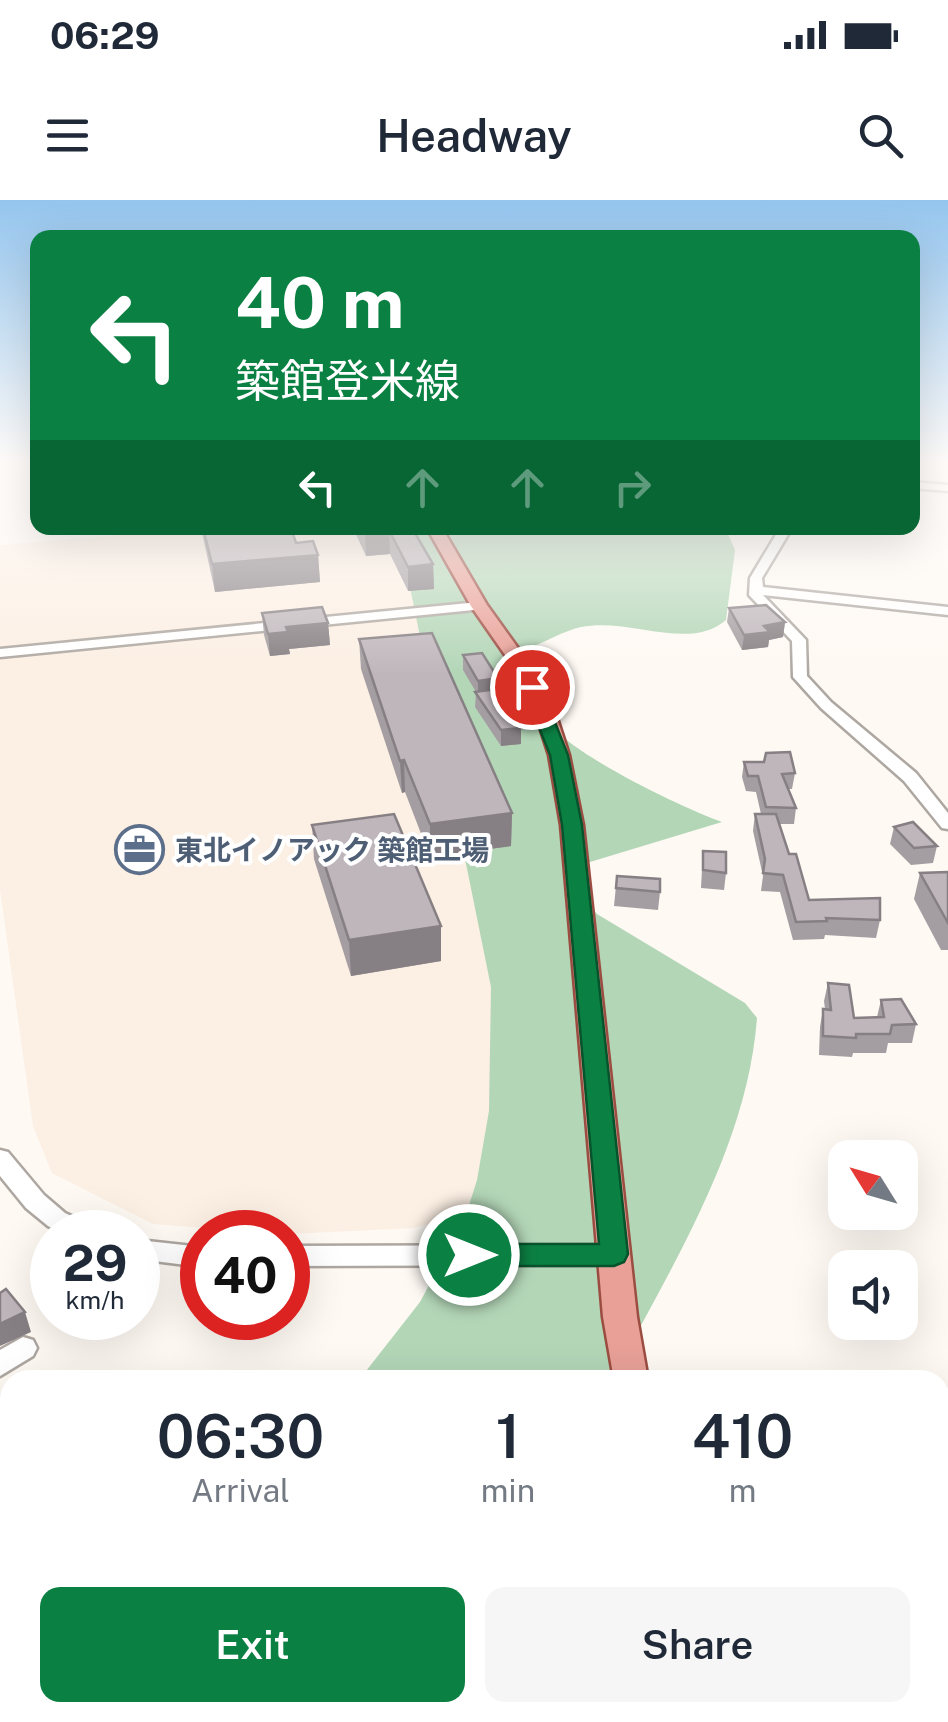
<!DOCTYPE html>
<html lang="en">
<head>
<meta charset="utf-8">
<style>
	:root { --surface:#fff; --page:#f6f6f7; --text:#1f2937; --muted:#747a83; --accent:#0b8043 }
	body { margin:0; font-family:"Public Sans","Noto Sans JP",sans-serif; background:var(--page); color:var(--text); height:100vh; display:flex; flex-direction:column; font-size:38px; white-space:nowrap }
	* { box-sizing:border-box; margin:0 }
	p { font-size:32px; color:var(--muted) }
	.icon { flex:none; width:55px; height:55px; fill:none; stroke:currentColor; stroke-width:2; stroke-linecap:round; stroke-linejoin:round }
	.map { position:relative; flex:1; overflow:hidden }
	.drawer { position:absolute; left:0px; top:1170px; width:950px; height:352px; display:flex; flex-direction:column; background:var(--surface); border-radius:30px 30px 0 0; box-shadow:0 10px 40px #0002 }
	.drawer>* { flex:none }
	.banner { position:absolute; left:30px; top:30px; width:890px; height:305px; border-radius:20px; box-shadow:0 10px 40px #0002; background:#0b8043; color:#fff; overflow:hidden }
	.needle { width:65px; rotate:307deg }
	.controls { position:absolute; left:828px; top:940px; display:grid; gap:20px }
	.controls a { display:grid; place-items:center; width:90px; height:90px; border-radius:20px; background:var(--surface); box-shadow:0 10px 40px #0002; font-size:50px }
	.speed { position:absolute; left:30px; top:1010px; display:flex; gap:20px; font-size:50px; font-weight:700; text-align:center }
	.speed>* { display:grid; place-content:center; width:130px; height:130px; border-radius:50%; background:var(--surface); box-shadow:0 10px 40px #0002; line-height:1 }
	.speed small { font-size:25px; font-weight:400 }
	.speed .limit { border:15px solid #d22; background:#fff; color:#111 }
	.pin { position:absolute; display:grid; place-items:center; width:85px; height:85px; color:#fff; margin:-42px; border:5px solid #fff; border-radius:50%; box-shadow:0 2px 10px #0007 }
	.me { position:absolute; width:110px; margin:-55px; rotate:90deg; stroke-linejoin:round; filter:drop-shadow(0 0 8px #0008) }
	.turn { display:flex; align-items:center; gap:35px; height:210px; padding:0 40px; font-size:45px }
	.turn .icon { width:130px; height:130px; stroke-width:2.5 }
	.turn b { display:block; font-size:70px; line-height:85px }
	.lanes { display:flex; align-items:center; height:95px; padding:0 40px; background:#0003; justify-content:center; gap:50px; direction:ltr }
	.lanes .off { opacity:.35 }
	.eta { display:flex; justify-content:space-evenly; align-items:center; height:170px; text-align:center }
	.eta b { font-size:60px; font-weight:600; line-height:70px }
	.action { display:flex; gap:20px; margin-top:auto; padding:20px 40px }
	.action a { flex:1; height:115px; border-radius:20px; background:var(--accent); color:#fff; font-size:40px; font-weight:600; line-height:115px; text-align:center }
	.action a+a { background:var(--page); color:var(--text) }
	.status { display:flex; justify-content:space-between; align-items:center; height:70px; padding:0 50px; background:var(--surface); direction:ltr }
	.status svg { height:28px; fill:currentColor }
	header { display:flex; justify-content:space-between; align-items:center; height:130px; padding:0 40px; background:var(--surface); font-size:45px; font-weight:600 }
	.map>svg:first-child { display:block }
	.built { fill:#fcefe3 }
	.green { fill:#b3d6b7 }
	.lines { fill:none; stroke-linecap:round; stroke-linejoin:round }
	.minor-casing { stroke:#aea7a1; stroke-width:5 }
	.major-casing { stroke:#9c4d42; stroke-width:5 }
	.minor { fill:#fff; fill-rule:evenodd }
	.major { fill:#e8a097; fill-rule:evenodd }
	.wall { fill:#a49da1 }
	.shaded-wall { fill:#867f83 }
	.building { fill:#bfb6bb; stroke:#867f83; stroke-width:2.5 }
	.route { fill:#0b8043; stroke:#07532c; stroke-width:2.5 }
	.labels { text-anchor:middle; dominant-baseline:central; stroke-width:8; stroke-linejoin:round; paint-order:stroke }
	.service-label { font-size:28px; font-weight:bold; fill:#4e5e75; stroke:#fff; text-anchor:start }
</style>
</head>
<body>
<div class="status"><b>06:29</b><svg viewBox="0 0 49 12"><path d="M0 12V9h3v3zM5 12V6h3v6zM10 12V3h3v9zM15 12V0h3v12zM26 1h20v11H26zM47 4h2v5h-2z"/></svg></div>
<header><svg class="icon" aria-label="menu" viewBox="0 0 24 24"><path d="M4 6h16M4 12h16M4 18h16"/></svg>Headway<svg class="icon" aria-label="search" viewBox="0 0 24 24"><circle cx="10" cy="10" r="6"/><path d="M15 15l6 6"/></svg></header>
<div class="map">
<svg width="948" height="1522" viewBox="0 0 948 1522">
	<rect width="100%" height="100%" fill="#fef9f3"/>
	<path class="built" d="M209 328H418L568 986 413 1028 288 1034 153 1024 52 973 33 926 0 689V345Z"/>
	<path class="green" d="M398 328H711L727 332 735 350 726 420C690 452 629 417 581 427 563 431 546 442 529 448 535 469 536 497 544 516 560 550 685 609 722 622L590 662 577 672V692L597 714 745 803 757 818C747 949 671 1066 612 1180H359L420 1102 465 1018 477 980 489 911 491 787Z"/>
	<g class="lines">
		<defs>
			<g id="minor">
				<path d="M912 282 948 285V291L912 288Z"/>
				<path d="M780 328H792L762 378 763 387 948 407V415L763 395 806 440 807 476 831 502 916 573 948 613V629L942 628 904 581 821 508 793 477 792 441 749 395 750 378Z"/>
				<path d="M479 402 486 406 484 409 0 457V449Z"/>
				<path d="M0 950 8 952 44 995 65 1013 91 1025 94 1032H59L48 1026 26 1008 0 976Z"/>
				<path d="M138 1040 202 1047V1067L138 1059Z"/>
				<path d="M614 1045 623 1048 627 1055 623 1062 614 1065 288 1066V1046Z"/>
				<path d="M23 1137 33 1140 37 1148 33 1156 0 1176V1150Z"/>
			</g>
			<g id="major">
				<path d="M427 328H442L487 405 528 462 555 512 569 555 583 625 637 1117 648 1180H614L603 1117 561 625 549 555 535 512 510 462 471 406Z"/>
				<path d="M692 1512H734L737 1522H695Z"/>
			</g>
		</defs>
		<use href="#minor" class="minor-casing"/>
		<use href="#major" class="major-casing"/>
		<use href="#minor" class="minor"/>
		<use href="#major" class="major"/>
	</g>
	<g class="wall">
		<path d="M201 328H291L296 343 318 355 320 382 215 392Z"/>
		<path d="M353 328H412L433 364 434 389 408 391 390 354 366 356Z"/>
		<path d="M729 408 785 422 783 437 769 440 768 447 742 450 727 422Z"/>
		<path d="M262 413 328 423 330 445 289 449 290 454 270 456 264 435Z"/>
		<path d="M359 439 512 613 511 646 430 657 405 592 402 593 361 469Z"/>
		<path d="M463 455 498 491 521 528V544L501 546 475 507 476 492 463 470Z"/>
		<path d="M744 562 795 573 792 589H788L796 608 794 624H779L789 654 809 700 880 720 876 738 825 735 824 739 793 740 780 692 761 691 763 676 753 631 755 614H761L756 592 746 591 742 577Z"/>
		<path d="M312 625 441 761 351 776 314 659Z"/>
		<path d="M894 627 937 646 933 663 911 665 890 644Z"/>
		<path d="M703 651 726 673 724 690 701 688Z"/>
		<path d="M948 672V750H941L914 699 920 673Z"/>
		<path d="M617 676 660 692 658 710 614 706Z"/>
		<path d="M828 783 854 818 877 817 881 800 916 824 912 843H888L886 853H853L852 857 819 855 820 827 823 809H825L824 801Z"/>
		<path d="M0 1274 5 1315 0 1312Z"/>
		<path d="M33 1512H65L54 1522H37Z"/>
		<path d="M284 1512H331L329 1522H286Z"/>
	</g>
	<g class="shaded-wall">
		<path d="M389 330 390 354 366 356 365 332Z"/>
		<path d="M318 355 320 382 215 392 212 364Z"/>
		<path d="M433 364 434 389 408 391V367Z"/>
		<path d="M785 422 783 437 769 440 768 447 742 450 744 435 764 426Z"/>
		<path d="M328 423 330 445 289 449 290 454 270 456 268 434 286 427Z"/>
		<path d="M498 478V494L478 496V481Z"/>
		<path d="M521 528V544L501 546V530Z"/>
		<path d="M404 560 405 592 402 593 400 561Z"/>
		<path d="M512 613 511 646 430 657V624Z"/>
		<path d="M441 726V761L351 776 349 740Z"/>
		<path d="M25 1112 31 1132 0 1146V1124Z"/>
		<path d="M10 1282V1309L5 1315 0 1295Z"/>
		<path d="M37 1512H65L54 1522H41Z"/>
		<path d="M137 1512H142V1522H136Z"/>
	</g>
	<g class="building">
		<path d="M203 328H291L296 343 313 341 318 355 212 364Z"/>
		<path d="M363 328H412L433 364 408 367 389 330 365 332Z"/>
		<path d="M766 405 785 422 764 426 770 432 744 435 729 408Z"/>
		<path d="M322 407 328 423 286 427 288 432 268 434 262 413Z"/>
		<path d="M432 433 512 613 430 624 404 560 400 561 359 439Z"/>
		<path d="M482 453 498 478 478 481 463 455Z"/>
		<path d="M496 489 521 528 501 530 475 492Z"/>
		<path d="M790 552 795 573 782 574 796 608 766 607 758 576H748L744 562H764L766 553Z"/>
		<path d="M394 614 441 726 349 740 312 625Z"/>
		<path d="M755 614H776L789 654H796L809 700 880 698V720L826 718 827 721 796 722 783 675 763 673 765 659Z"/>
		<path d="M913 622 937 646 914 648 894 627Z"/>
		<path d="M703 651 726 652V673L703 670Z"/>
		<path d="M948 672V723L920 673Z"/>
		<path d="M617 676 660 679V692L616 688Z"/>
		<path d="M828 783 849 785 854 818 884 817 881 800 901 799 916 824 892 825 890 834H856V838L823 836V809L831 810Z"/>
		<path d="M6 1089 25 1112 0 1124V1093Z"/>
		<path d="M0 1274 10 1280V1282L0 1295Z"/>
		<path d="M95 1512H137L136 1522H94Z"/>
		<path d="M335 1512H349L348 1522H334Z"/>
		<path d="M400 1512H421L420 1522H399Z"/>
	</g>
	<linearGradient id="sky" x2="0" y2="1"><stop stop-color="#94c5ee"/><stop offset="0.55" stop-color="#fffcfa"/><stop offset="1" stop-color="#fffcfa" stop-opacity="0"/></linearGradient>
	<rect width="948" height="475" fill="url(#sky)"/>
	<path class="route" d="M532 482 541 487 568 555 582 625 628 1054 624 1062 614 1066H469L459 1063 455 1055 459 1047 469 1044H599L562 625 550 555 523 487Z"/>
	<defs>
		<symbol id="office-ring" viewBox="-11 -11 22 22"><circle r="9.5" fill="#fff" stroke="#5c6f8a" stroke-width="1.5"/><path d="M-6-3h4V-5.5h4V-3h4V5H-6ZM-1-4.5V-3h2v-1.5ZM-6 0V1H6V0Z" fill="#5c6f8a"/></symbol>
	</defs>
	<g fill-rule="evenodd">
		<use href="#office-ring" x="112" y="622" width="55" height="55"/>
	</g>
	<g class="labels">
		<g class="service-label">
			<text x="175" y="649">東北イノアック 築館工場</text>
		</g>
	</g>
</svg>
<div class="controls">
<a><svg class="needle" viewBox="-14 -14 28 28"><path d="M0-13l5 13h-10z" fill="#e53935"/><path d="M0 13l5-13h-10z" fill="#747a83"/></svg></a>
<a><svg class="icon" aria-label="sound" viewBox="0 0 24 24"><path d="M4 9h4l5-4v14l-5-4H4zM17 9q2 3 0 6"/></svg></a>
</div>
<div class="speed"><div>29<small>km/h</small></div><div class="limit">40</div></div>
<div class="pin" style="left:532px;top:487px;background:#d93025"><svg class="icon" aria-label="arrive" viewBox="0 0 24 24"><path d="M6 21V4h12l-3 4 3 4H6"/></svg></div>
<svg class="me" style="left:469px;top:1055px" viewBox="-20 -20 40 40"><circle r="17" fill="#0b8043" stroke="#fff" stroke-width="3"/><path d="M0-11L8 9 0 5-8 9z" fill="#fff"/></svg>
<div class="banner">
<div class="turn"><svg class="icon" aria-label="left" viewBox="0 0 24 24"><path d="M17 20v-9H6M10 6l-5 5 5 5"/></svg><div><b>40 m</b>築館登米線</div></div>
<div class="lanes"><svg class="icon" aria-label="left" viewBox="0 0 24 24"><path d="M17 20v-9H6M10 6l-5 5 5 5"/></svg><svg class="icon off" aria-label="ahead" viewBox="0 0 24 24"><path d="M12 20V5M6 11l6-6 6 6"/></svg><svg class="icon off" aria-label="ahead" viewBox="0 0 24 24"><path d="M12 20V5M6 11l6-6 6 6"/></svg><svg class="icon off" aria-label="right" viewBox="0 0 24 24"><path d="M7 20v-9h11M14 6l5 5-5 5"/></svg></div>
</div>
<section class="drawer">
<div class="eta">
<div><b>06:30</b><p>Arrival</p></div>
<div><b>1</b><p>min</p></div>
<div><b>410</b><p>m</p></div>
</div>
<div class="action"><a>Exit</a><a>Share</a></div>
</section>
</div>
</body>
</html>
